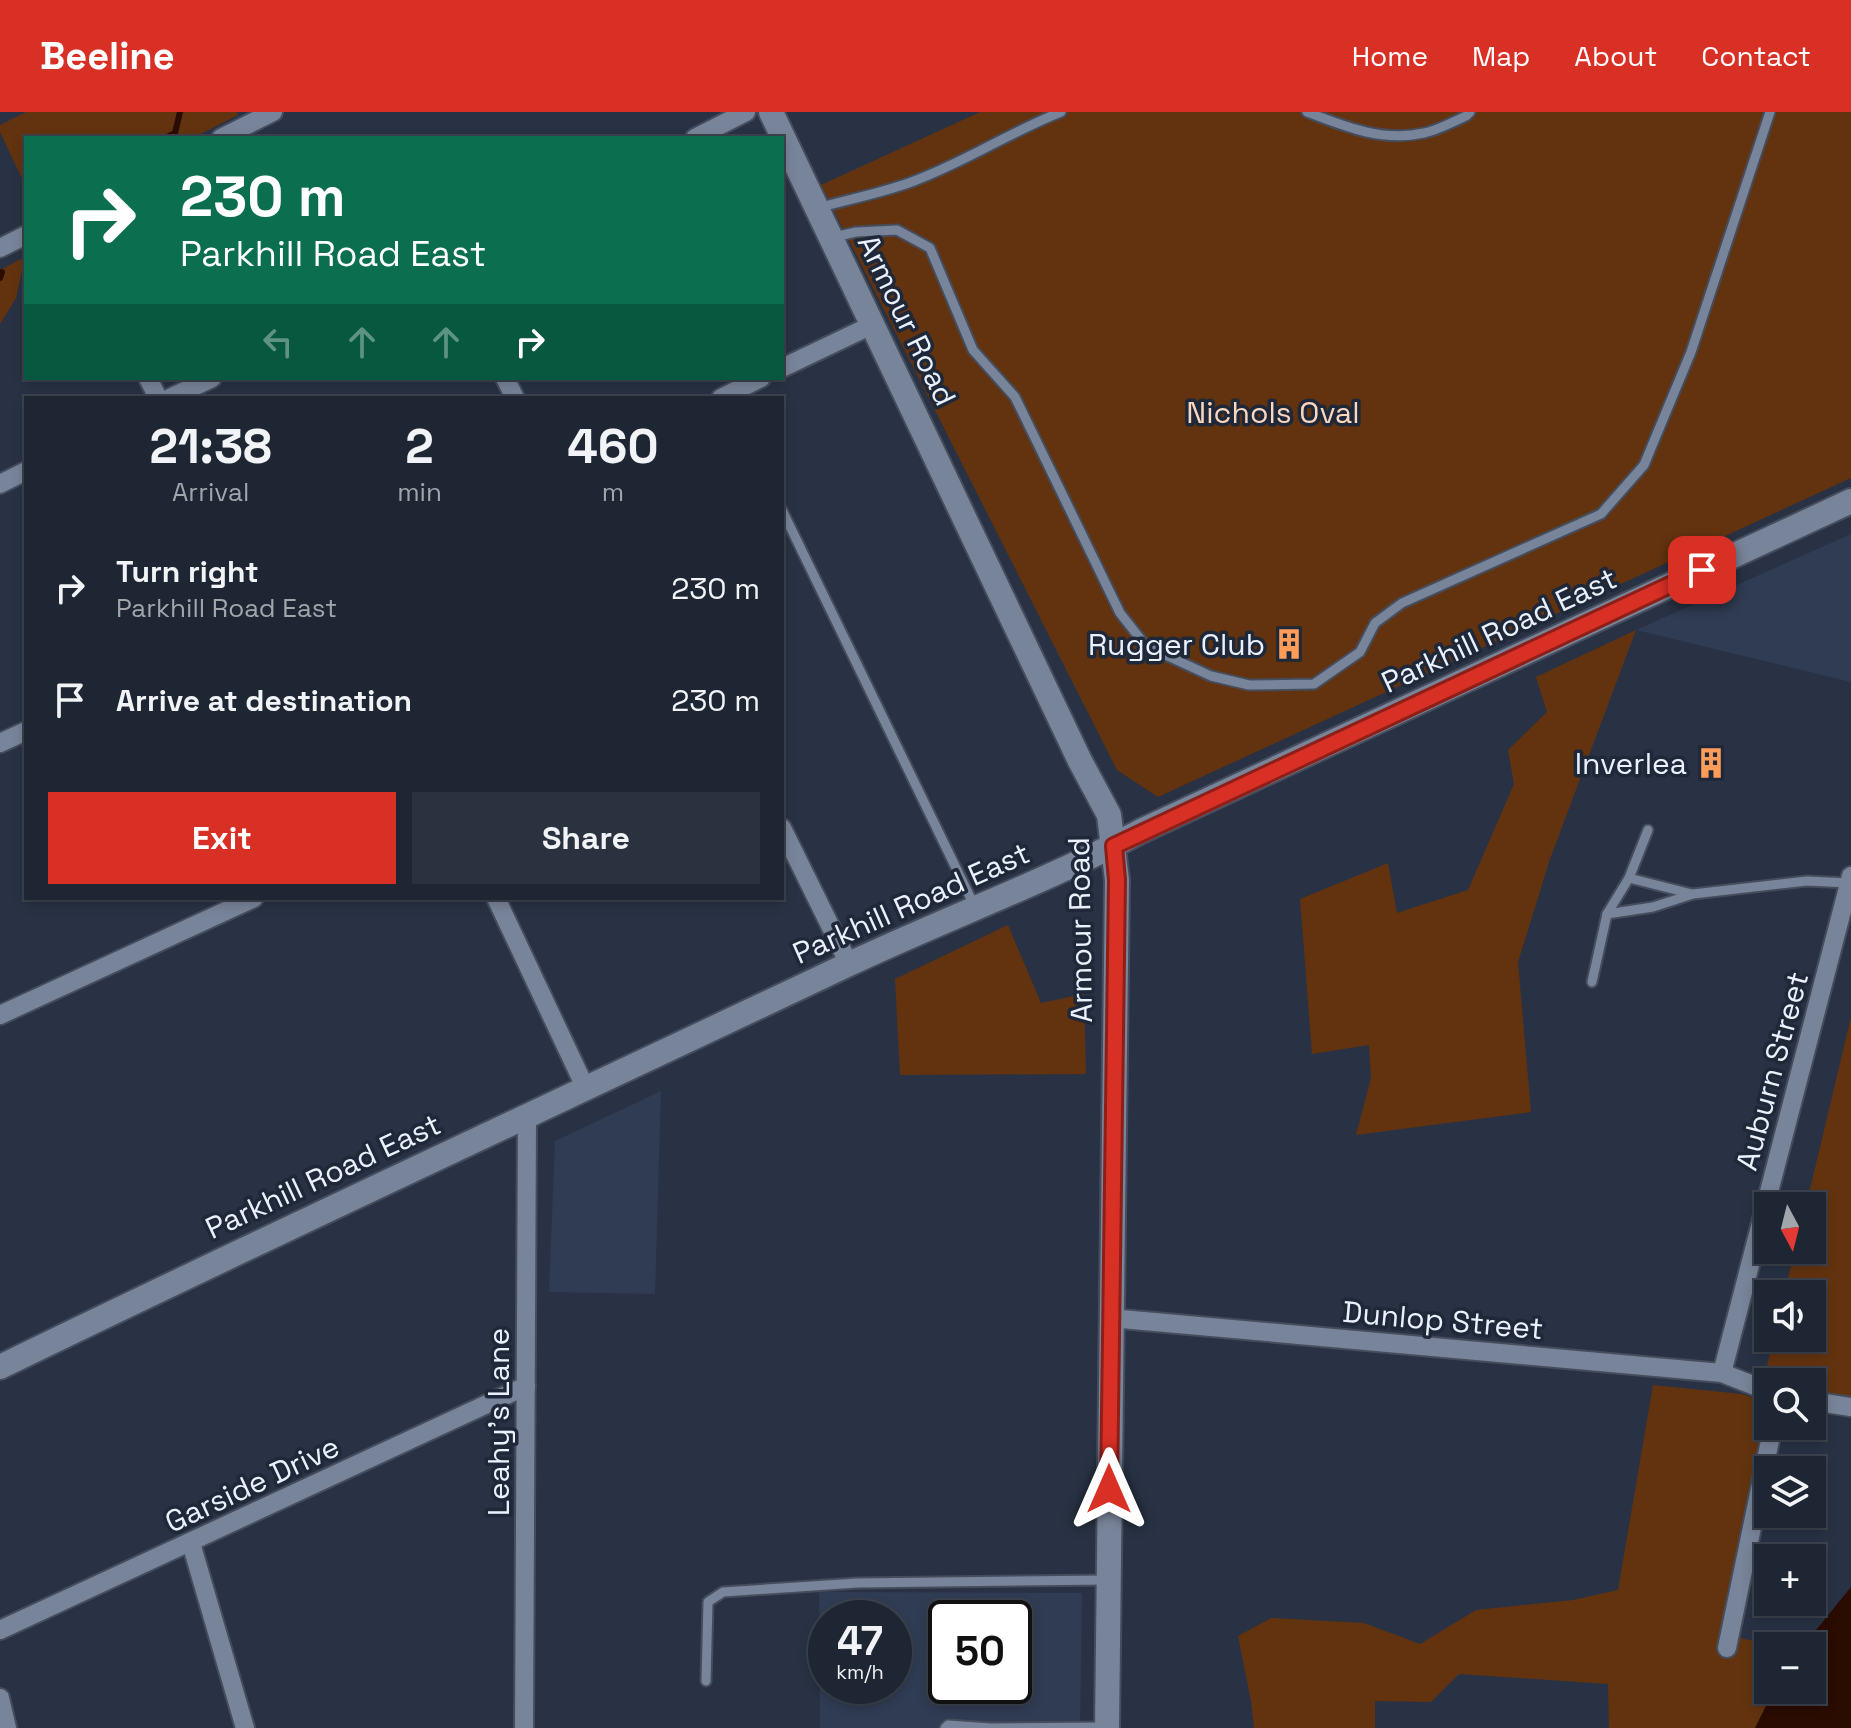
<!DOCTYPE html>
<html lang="en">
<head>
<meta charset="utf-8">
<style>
	:root { --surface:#1e2633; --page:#2b323f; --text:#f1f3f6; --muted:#a1a5ac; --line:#3c434e; --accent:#d93025 }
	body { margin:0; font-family:"Space Grotesk",sans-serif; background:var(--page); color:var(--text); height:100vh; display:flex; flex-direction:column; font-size:30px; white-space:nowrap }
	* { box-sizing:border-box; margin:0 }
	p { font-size:26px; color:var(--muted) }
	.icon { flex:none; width:44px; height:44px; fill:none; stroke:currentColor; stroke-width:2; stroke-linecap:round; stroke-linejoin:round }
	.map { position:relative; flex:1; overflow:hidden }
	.details { position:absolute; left:24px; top:284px; width:760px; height:504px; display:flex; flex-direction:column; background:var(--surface); border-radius:0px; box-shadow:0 4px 12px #0003,0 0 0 2px var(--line) }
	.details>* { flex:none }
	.top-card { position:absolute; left:24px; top:24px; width:760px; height:244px; border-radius:0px; box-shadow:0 4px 12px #0003,0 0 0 2px var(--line); background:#0b6e4f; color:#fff; overflow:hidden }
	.needle { width:52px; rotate:173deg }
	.fabs { position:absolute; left:1754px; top:1080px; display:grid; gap:16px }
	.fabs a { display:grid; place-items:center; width:72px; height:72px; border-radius:0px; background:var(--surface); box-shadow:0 4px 12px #0003,0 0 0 2px var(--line); font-size:40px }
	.speed { position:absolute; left:808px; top:1488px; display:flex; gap:16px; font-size:40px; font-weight:700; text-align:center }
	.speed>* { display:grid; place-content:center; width:104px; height:104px; border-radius:50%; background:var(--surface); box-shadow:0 4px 12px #0003,0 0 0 2px var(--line); line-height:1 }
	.speed small { font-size:20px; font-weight:400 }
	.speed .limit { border:4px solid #111; border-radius:12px; background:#fff; color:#111 }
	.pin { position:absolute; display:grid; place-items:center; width:68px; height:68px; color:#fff; margin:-34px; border-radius:16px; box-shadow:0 4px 12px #0006 }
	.me { position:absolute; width:88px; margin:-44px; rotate:0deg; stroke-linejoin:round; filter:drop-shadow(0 0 6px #0008) }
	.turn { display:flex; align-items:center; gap:28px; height:168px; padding:0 24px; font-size:36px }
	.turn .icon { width:104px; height:104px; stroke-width:2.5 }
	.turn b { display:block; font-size:56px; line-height:68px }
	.lanes { display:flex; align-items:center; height:76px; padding:0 24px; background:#0003; justify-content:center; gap:40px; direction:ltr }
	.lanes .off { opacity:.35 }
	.eta { display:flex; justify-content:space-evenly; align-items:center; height:136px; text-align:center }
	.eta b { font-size:48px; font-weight:600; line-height:56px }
	.button { display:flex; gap:16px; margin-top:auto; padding:16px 24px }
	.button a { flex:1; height:92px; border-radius:0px; background:var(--accent); color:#fff; font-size:32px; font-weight:600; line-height:92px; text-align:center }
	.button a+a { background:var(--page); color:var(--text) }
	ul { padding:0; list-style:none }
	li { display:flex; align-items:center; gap:24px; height:112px; padding:0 24px }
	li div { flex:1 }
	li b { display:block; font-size:30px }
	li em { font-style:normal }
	header { display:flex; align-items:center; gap:48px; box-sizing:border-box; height:112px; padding:0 40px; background:var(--accent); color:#fff }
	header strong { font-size:38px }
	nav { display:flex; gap:44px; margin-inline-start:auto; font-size:28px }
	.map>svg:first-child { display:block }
	.built { fill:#303c53; fill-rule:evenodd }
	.green { fill:#63330f }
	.water { fill:#2a0c00 }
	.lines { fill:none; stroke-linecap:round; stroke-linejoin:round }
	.stream { stroke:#2a0c00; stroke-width:6 }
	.service-casing { stroke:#454d5d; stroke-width:13 }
	.minor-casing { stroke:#454d5d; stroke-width:22 }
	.secondary-casing { stroke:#454d5d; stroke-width:28 }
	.service { stroke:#788499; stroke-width:9 }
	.minor { stroke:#788499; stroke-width:18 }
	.secondary { stroke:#788499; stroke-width:24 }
	.route-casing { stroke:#8d1f18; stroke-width:20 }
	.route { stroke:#d93025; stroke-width:14 }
	.labels { text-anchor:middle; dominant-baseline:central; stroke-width:7; stroke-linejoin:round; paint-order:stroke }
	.street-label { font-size:30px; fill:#eaf1fd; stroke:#1e2839 }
	.park-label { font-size:30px; fill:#fbd6bf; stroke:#1e2839 }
	.poi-label { font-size:30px; fill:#eaf1fd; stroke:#1e2839; text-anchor:end }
</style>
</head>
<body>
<header>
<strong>Beeline</strong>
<nav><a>Home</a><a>Map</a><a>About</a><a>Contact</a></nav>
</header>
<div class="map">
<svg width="1851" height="1616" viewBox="0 0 1851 1616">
	<rect width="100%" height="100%" fill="#283244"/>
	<g class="built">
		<path d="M1851 422V570L1636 518Z"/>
		<path d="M661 979 655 1182 549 1180 555 1029Z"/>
		<path d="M819 1480 1082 1481 1080 1616H820ZM826 1506H894V1574H826ZM946 1506H1014V1574H946Z"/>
	</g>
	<g class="green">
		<path d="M26 0H237L238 3 193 26H26V75L0 20V13Z"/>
		<path d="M980 0H1851V366L1158 685 1117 658 821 73Z"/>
		<path d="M25 145 16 186 0 212V158Z"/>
		<path d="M1636 518 1550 747 1518 850 1531 1000 1356 1023 1371 966 1369 933 1312 942 1300 787 1388 751 1397 801 1468 778 1514 672 1508 638 1547 600 1536 565Z"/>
		<path d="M1008 813 1041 891 1084 882 1086 962 900 963 895 867Z"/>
		<path d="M1851 905V1288L1812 1284V1270H1763L1774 1226H1812V1182H1784L1795 1138H1812V1094H1806Z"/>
		<path d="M1653 1273 1742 1282 1768 1291 1736 1525 1776 1534H1768V1578H1774L1755 1616H1609L1608 1572 1459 1562 1431 1590 1375 1589V1616H1254L1251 1589 1238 1524 1271 1506 1364 1511 1420 1532 1476 1498 1573 1488 1618 1478Z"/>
	</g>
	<path class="water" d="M1851 1475V1616H1755L1774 1578H1812V1534H1803Z"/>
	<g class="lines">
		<g class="stream">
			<path d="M165 26 175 21 180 0"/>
			<path d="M0 166 2 160"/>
		</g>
		<defs>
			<g id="service">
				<path d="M1307 0C1346 15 1382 30 1424 21 1438 18 1453 10 1466 4L1470 0"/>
				<path d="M818 96C849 87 883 81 914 69 965 50 1010 20 1061 0"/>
				<path d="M834 125 856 120 897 118 930 136 973 238 1015 285 1120 501 1146 534 1211 564 1249 573 1314 572 1360 540 1375 511 1402 491 1601 402 1644 353 1691 240 1770 0"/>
				<path d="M782 398 975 795"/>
				<path d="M1629 766 1692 782"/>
				<path d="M1607 802 1653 795 1693 782 1807 769 1849 771"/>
				<path d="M1592 870 1607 802 1629 766 1648 718"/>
				<path d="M706 1569 708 1490 723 1480 857 1471 1108 1468"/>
				<path d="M945 1616 948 1613 991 1616 1107 1615"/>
			</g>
			<g id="minor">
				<path d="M221 26 273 0"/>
				<path d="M695 26 746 0"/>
				<path d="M0 136 26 123"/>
				<path d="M782 256 874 212"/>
				<path d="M148 266 158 286"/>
				<path d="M505 266 515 286"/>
				<path d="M170 286 212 266"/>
				<path d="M721 286 761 266"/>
				<path d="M0 372 26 359"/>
				<path d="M0 631 26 619"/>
				<path d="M782 716 849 852"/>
				<path d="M496 786 586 977"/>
				<path d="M0 903 254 786"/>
				<path d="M1110 1206 1722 1261 1768 1279"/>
				<path d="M1722 1261 1851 764"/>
				<path d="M1812 1289 1851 1295"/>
				<path d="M191 1431 245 1616"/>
				<path d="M0 1518 526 1274"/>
				<path d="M1727 1536 1773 1314"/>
				<path d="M0 1586 7 1616"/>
				<path d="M524 1616 527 1005"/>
			</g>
			<g id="secondary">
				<path d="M771 0 1080 649 1109 703 1117 768 1107 1616"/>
				<path d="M0 1255C281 1118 565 987 847 853 944 807 1046 770 1141 719L1851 389"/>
			</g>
		</defs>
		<use href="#service" class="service-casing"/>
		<use href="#minor" class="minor-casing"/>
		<use href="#secondary" class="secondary-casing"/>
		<use href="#service" class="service"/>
		<use href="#minor" class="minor"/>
		<use href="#secondary" class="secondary"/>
	</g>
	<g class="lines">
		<defs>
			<path id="route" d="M1109 1377 1117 768 1114 734 1702 458"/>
		</defs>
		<use href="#route" class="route-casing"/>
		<use href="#route" class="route"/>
	</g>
	<defs>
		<symbol id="building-bare" viewBox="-9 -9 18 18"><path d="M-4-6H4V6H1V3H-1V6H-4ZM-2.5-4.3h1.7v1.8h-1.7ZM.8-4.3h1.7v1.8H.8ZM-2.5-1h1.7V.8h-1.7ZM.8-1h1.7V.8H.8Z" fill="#fe9c58" stroke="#1e2839" stroke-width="2.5" paint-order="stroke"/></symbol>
	</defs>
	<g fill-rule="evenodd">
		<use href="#building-bare" x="1267" y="510" width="44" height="44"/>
		<use href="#building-bare" x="1689" y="629" width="44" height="44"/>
	</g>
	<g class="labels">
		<g class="street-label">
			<text transform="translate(907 208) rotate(64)">Armour Road</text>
			<text transform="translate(1499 518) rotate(-25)">Parkhill Road East</text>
			<text transform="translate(911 791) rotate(-24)">Parkhill Road East</text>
			<text transform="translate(1080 818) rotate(-91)">Armour Road</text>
			<text transform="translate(1772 959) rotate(-75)">Auburn Street</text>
			<text transform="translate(323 1064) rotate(-25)">Parkhill Road East</text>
			<text transform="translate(1443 1208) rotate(5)">Dunlop Street</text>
			<text transform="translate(498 1310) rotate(-90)">Leahy's Lane</text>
			<text transform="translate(252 1372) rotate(-25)">Garside Drive</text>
		</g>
		<g class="park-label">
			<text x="1273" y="300">Nichols Oval</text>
		</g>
		<g class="poi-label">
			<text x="1265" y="532">Rugger Club</text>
			<text x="1687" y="651">Inverlea</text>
		</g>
	</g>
</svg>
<div class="fabs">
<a><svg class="needle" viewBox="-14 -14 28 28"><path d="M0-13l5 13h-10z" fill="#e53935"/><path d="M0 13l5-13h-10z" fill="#a1a5ac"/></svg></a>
<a><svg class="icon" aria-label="sound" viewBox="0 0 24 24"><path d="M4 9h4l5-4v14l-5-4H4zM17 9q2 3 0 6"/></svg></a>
<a><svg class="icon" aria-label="search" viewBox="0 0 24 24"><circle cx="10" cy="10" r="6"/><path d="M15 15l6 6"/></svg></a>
<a><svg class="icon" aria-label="layers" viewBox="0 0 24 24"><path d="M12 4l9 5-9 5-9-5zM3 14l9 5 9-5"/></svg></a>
<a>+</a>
<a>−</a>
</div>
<div class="speed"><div>47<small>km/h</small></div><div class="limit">50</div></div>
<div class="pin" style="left:1702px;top:458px;background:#d93025"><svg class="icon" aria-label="arrive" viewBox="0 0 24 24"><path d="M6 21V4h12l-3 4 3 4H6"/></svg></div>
<svg class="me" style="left:1109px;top:1377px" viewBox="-20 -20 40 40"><path d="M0-17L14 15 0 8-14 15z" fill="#d93025" stroke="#fff" stroke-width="4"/></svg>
<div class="top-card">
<div class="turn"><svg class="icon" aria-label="right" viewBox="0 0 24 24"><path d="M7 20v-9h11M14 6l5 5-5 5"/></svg><div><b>230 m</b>Parkhill Road East</div></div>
<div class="lanes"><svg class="icon off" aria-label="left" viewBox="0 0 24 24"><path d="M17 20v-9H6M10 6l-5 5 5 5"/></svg><svg class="icon off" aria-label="ahead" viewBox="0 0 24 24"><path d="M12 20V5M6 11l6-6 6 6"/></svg><svg class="icon off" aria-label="ahead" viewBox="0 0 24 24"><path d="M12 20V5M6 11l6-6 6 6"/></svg><svg class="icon" aria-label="right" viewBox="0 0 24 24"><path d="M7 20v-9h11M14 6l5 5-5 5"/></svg></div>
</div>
<section class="details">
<div class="eta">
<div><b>21:38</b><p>Arrival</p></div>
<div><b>2</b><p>min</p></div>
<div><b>460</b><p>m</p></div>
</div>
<ul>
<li><svg class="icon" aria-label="right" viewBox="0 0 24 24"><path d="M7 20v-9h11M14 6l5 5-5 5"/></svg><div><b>Turn right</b><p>Parkhill Road East</p></div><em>230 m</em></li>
<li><svg class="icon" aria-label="arrive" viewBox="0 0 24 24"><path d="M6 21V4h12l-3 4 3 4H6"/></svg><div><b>Arrive at destination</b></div><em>230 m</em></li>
</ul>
<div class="button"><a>Exit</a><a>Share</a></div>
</section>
</div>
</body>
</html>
